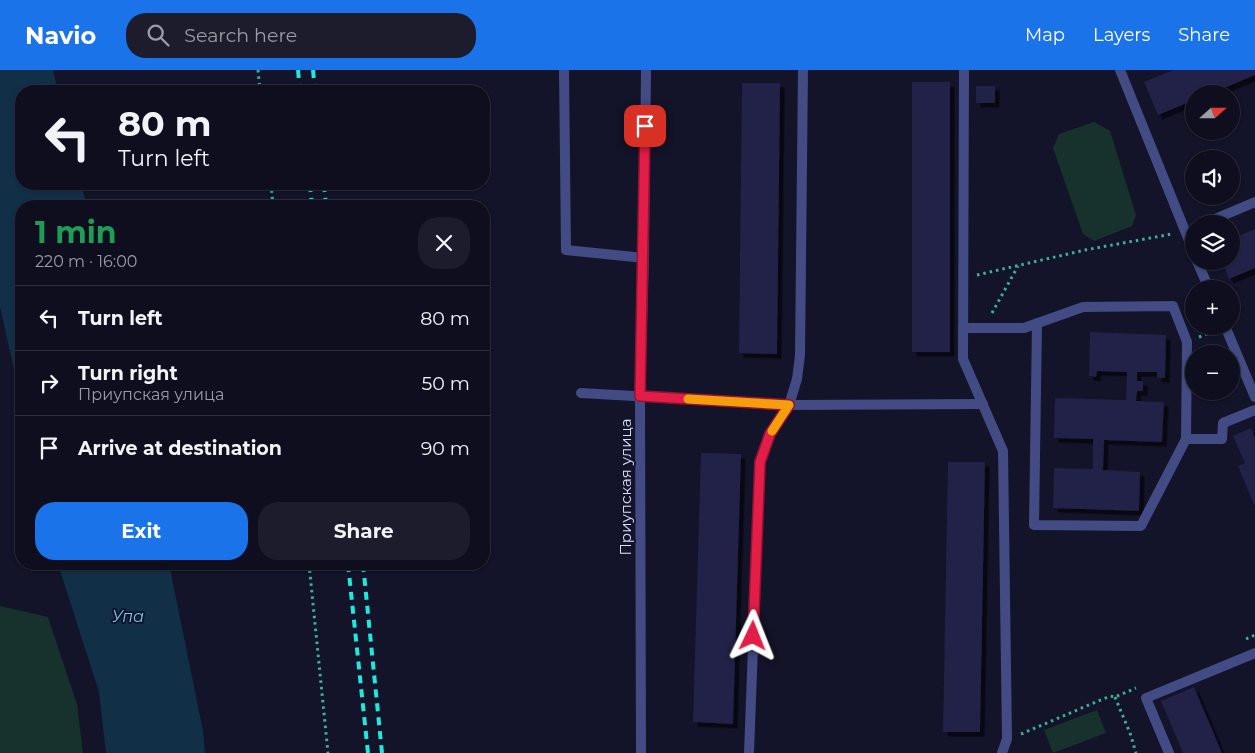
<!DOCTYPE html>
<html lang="en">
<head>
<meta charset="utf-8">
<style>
	:root { --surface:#0e0e1f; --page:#1c1c2c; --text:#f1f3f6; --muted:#9b9ca4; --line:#2e2e3d; --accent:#1a73e8 }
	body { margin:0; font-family:Montserrat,sans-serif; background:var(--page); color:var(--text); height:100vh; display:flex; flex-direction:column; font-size:19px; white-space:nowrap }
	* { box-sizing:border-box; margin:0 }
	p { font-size:16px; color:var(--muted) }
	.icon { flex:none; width:28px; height:28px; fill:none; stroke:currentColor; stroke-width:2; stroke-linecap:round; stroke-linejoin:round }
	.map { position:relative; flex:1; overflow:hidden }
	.panel { position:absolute; left:15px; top:130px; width:475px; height:370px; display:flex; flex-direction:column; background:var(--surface); border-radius:20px; box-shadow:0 1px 4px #0004,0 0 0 1px var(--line) }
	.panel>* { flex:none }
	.hud { position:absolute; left:15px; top:15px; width:475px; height:105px; border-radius:20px; box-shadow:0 1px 4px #0004,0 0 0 1px var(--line); background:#0e0e1f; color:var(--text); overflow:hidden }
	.needle { width:32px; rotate:69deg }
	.tools { position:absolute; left:1185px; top:15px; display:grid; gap:10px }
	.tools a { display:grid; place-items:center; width:55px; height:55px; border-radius:50%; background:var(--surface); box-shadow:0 1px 4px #0004,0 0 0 1px var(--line); font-size:25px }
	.pin { position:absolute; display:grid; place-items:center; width:42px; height:42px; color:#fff; margin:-21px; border-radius:10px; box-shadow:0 2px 8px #0006 }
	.me { position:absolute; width:55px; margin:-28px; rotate:2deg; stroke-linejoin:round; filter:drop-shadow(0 0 4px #0008) }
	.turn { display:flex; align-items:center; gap:18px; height:105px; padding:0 20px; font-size:22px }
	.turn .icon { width:65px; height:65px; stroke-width:2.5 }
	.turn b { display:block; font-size:35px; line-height:42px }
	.round { display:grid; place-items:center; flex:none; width:52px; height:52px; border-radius:20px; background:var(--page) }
	.headline { display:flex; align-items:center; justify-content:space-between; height:85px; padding:0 20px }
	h1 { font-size:30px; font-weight:700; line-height:38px; color:#1e9e55 }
	.button { display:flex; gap:10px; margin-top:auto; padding:10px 20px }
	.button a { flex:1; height:58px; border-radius:20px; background:var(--accent); color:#fff; font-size:20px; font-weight:700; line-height:58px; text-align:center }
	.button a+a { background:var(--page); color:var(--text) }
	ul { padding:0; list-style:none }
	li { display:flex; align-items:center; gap:15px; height:65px; padding:0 20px; border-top:1px solid var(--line) }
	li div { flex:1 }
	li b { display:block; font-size:19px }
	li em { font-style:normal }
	header { display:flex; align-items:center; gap:30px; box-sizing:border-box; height:70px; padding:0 25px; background:var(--accent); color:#fff }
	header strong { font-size:24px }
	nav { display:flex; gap:28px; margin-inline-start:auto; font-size:18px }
	.search { width:350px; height:45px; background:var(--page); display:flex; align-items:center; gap:12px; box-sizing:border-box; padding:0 18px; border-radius:20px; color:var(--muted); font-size:19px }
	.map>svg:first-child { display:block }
	.green { fill:#17322c }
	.water { fill:#122f48 }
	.building { fill:#222148; filter:url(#shadow) }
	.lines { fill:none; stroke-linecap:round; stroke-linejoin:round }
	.path { stroke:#3cb297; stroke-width:3; stroke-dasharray:2.5 4; stroke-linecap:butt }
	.lane { stroke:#424b83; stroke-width:10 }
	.street { stroke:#424b83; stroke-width:10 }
	.rail { stroke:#1beadd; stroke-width:4; stroke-dasharray:8 6; stroke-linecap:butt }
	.route-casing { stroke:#92132f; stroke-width:12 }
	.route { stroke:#e11d48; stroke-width:9 }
	.slow { stroke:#f59e0b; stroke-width:9 }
	.labels { text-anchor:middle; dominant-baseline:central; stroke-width:4; stroke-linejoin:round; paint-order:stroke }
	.street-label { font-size:15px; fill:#dedffc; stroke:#131329 }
	.water-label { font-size:16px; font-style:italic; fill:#75cdf3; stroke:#131329 }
</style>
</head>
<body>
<header>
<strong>Navio</strong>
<div class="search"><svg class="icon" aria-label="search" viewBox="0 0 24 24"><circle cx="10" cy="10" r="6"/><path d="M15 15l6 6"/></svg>Search here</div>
<nav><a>Map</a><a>Layers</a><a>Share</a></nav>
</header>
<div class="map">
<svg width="1255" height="683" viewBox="0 0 1255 683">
	<defs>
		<filter id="shadow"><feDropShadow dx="4.5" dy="4.5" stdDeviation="0" flood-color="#0009"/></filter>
	</defs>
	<rect width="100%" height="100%" fill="#131329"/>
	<g class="green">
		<path d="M1094 52 1110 61 1136 145 1132 156 1094 171 1083 164 1053 78 1059 64Z"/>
		<path d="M0 536 48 547 77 634 83 683H0Z"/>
		<path d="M1097 640 1106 663 1053 683 1044 660Z"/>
	</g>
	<g class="water">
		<path d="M0 0H53L58 21H21V114H81L87 136H21V331L0 237Z"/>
		<path d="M58 494H169L203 661 205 683H106L99 622Z"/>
	</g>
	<g class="building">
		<path d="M1173 0H1255V5L1210 24H1194V30L1158 45 1144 12Z"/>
		<rect x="912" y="12" width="38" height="270"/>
		<path d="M742 13H780L777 284 739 283Z"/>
		<rect x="976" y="16" width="19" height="17"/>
		<path d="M1255 159V198L1229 209 1222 191H1231V169Z"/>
		<path d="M1090 262 1166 265 1165 308H1157V302H1137V311H1143V321H1137L1136 331 1164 332 1162 372 1104 370 1103 400 1140 402 1139 441 1053 438 1054 398 1093 399V369L1054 368 1055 328 1126 330 1127 302 1097 301 1096 307 1089 306Z"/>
		<path d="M1251 358 1255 368V437L1238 396 1245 393 1233 366Z"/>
		<path d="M701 383 741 384 733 654 693 652Z"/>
		<path d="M948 392H985L980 662H943Z"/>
		<path d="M1194 617 1222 683H1183L1161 631Z"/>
	</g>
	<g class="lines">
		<g class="path">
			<path d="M258 0 260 21"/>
			<path d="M271 114 273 136"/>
			<path d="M977 205 1085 180 1172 164"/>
			<path d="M992 243 1018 196"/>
			<path d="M1199 267 1212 262"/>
			<path d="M309 494 328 683"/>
			<path d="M1246 569 1255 565"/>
			<path d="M1115 627 1130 663 1136 683"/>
			<path d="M1021 664 1110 626 1115 627 1136 618"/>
		</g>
		<g class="lane">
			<path d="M564 0 566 180 644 188"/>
			<path d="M964 0 963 289 1003 381 1007 669 1002 683"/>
			<path d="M1120 0 1194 183"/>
			<path d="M1203 154 1255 132"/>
			<path d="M1197 191 1209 219"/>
			<path d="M1225 256 1255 327"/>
			<path d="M963 258H1024L1083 237 1173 236 1187 272 1186 369 1141 456 1034 455 1037 253"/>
			<path d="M581 323 789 335 983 334"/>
			<path d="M1186 369H1222L1223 353 1255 340"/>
			<path d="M749 683 760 391 770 364 789 335 797 309 800 285 803 0"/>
			<path d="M1169 683 1146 628 1255 583"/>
		</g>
		<path class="street" d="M641 683 640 326 644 188 646 0"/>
		<g class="rail">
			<path d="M298 0 300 21"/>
			<path d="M313 0 315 21"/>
			<path d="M310 114 312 136"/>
			<path d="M324 114 326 136"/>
			<path d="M348 494 368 683"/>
			<path d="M363 494 382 683"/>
		</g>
	</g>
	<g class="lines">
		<defs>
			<path id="route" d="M645 56 640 326 789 335 770 364 760 392 753 566"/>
		</defs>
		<use href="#route" class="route-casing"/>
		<use href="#route" class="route"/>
		<path class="slow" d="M688 329 789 335 772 361"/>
	</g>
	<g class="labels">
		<g class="street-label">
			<text transform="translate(625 417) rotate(-90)">Приупская улица</text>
		</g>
		<g class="water-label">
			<text x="128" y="546">Упа</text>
		</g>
	</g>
</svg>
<div class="tools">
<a><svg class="needle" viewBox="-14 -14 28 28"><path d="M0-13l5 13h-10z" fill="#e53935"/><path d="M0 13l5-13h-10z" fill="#9b9ca4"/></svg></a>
<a><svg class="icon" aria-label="sound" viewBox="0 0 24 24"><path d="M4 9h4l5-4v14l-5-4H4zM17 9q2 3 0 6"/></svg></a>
<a><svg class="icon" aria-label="layers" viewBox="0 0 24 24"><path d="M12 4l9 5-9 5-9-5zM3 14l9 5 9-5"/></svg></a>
<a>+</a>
<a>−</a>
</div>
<div class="pin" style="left:645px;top:56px;background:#d93025"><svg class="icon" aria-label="arrive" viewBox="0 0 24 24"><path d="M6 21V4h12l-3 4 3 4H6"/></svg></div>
<svg class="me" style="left:753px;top:566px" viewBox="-20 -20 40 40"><path d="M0-17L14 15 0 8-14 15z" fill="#e11d48" stroke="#fff" stroke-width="4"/></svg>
<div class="hud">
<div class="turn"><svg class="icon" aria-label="left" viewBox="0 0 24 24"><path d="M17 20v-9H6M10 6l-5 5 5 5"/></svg><div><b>80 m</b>Turn left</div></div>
</div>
<section class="panel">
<div class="headline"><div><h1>1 min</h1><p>220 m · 16:00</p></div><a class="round"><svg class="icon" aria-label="close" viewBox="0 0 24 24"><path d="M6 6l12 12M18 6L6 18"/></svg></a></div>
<ul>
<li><svg class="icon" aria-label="left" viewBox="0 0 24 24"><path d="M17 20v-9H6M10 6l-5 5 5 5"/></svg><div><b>Turn left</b></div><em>80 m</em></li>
<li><svg class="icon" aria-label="right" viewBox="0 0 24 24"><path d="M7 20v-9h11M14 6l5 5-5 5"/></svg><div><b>Turn right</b><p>Приупская улица</p></div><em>50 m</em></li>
<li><svg class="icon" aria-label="arrive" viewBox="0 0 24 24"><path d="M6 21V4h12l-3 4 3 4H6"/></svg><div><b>Arrive at destination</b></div><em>90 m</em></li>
</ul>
<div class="button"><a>Exit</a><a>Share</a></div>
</section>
</div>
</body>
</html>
